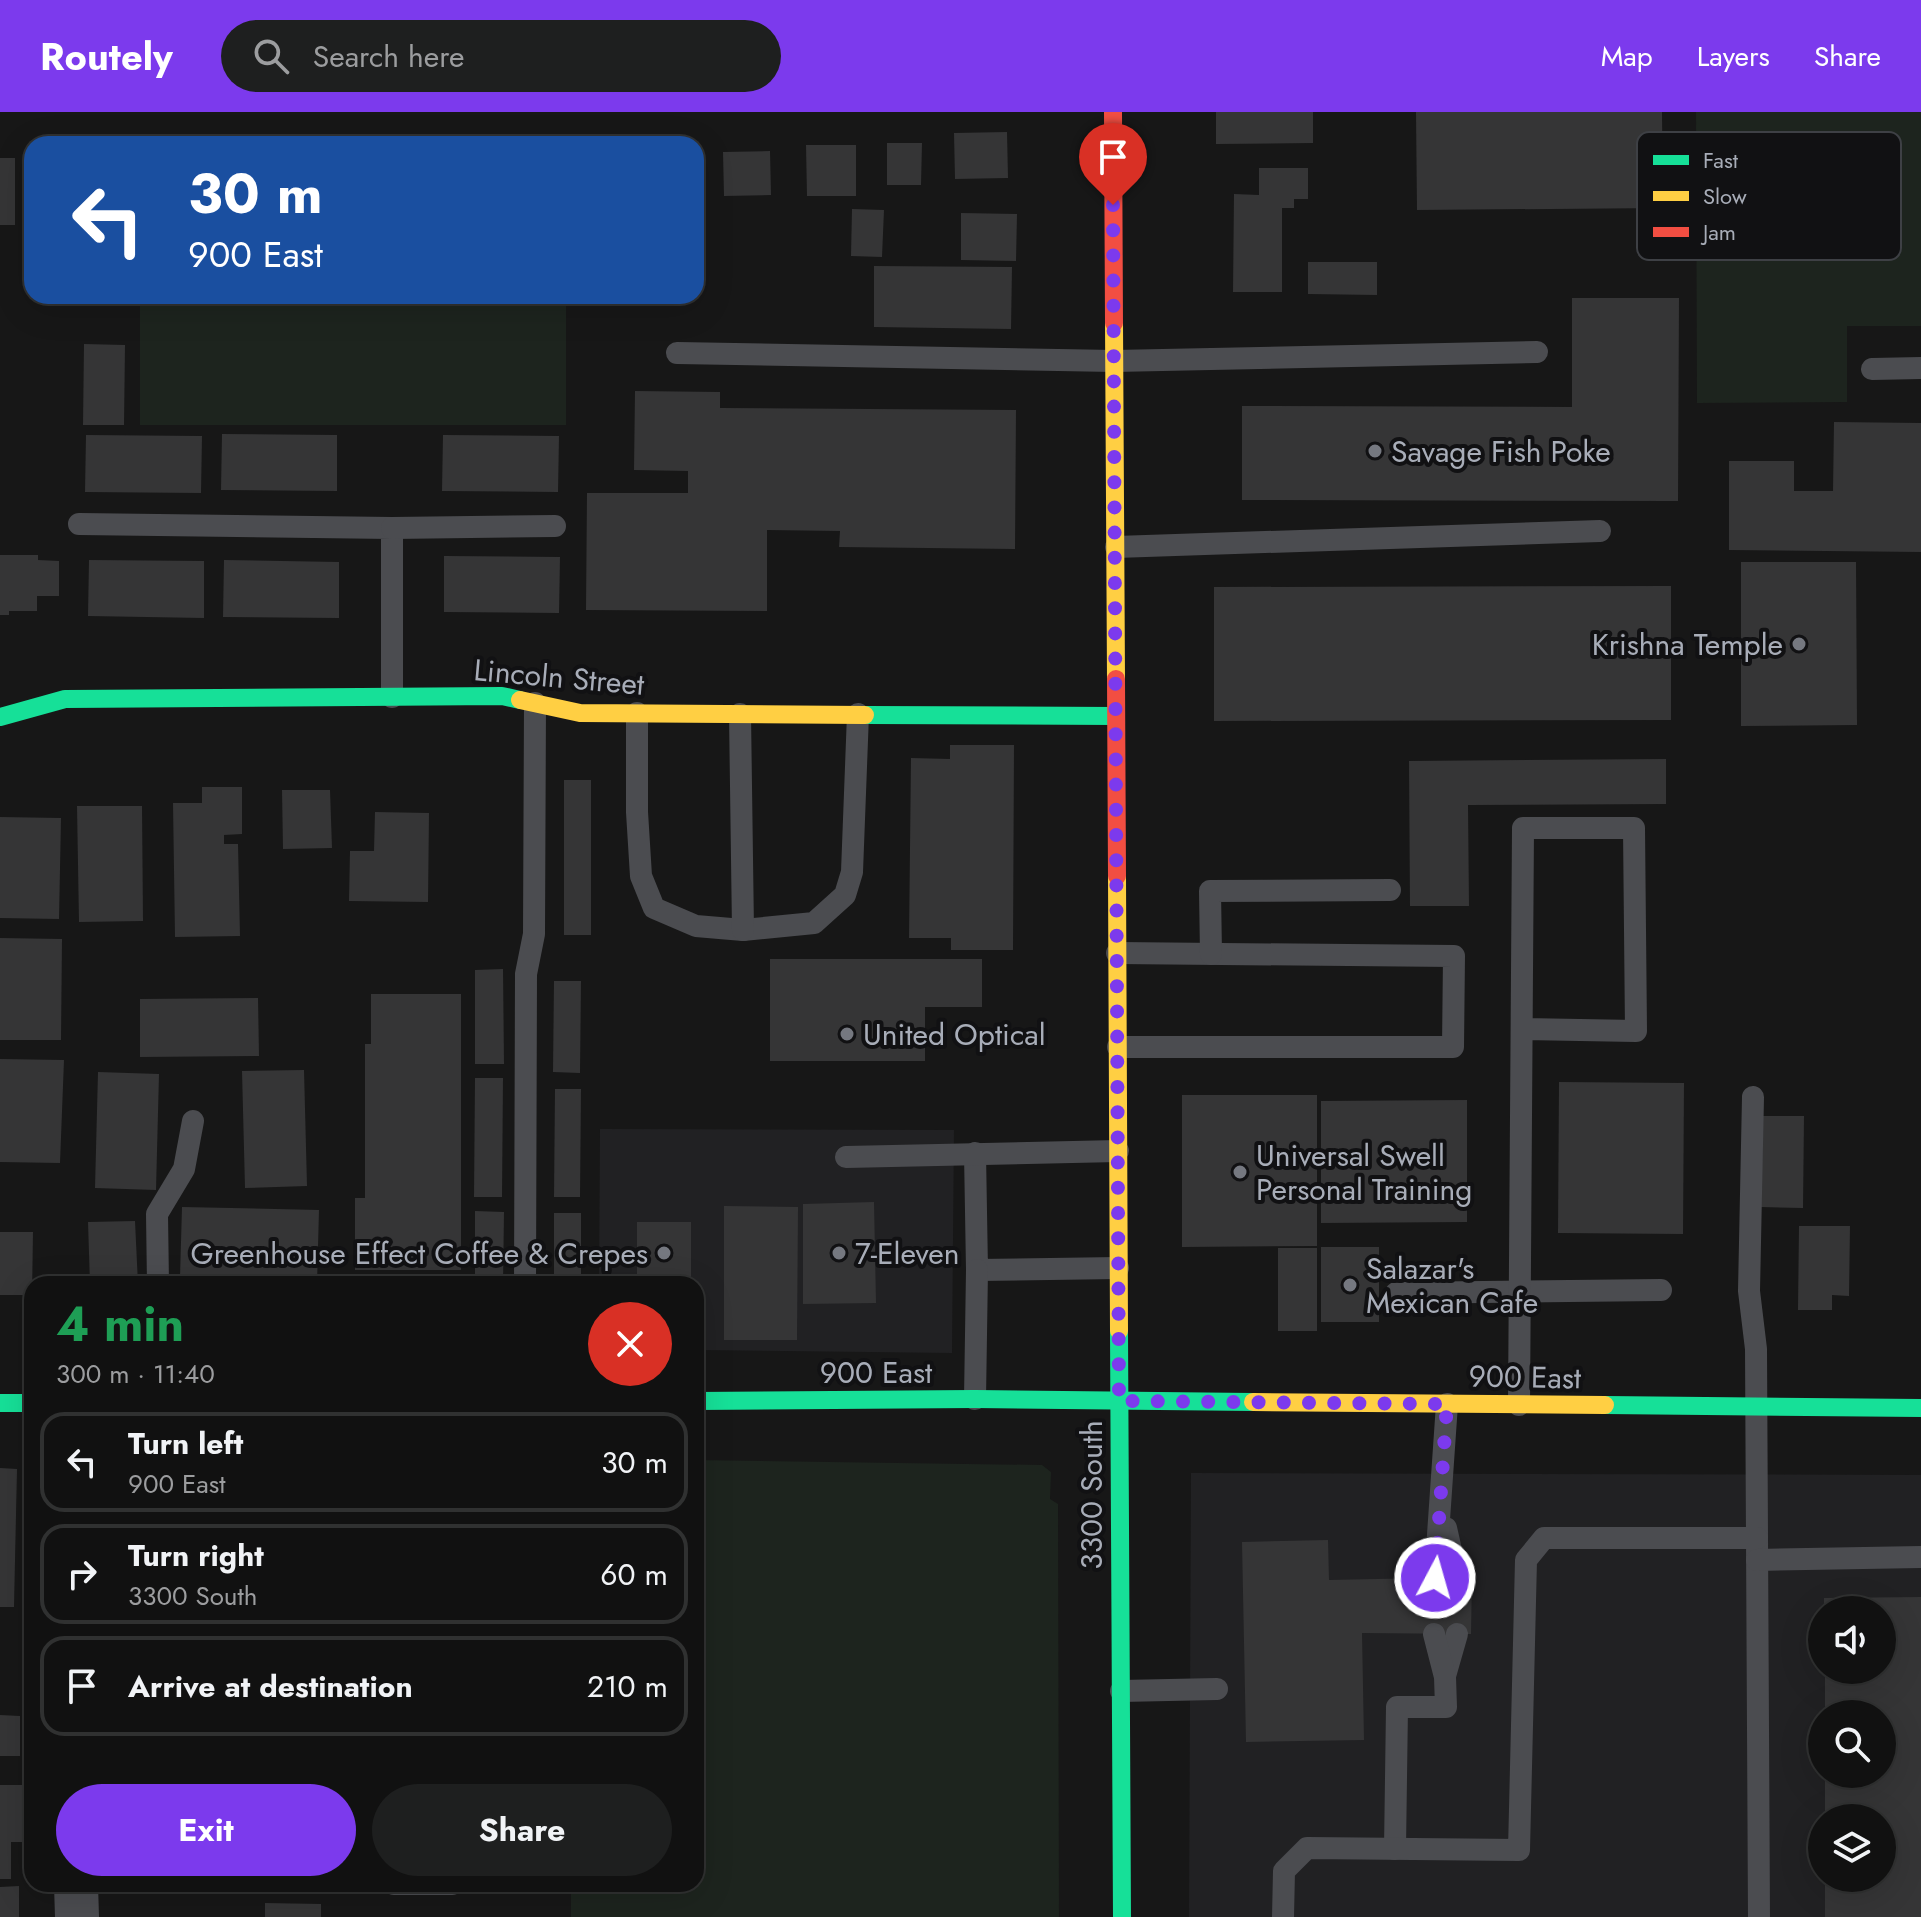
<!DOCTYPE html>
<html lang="en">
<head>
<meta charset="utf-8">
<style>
	:root { --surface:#111; --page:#1e1f1f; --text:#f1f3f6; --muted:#9c9d9f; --line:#303131; --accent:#7c3aed }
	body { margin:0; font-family:Jost,sans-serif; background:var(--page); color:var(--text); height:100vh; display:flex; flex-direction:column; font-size:30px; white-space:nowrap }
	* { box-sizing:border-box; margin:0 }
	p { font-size:26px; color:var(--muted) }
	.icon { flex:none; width:44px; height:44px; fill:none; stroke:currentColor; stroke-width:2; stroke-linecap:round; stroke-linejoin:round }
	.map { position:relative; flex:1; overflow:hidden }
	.drawer { position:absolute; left:24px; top:1164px; width:680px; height:616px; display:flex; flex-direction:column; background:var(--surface); border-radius:24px; box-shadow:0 8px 32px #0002,0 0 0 2px var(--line) }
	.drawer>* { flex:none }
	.banner { position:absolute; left:24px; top:24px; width:680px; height:168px; border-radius:24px; box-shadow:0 8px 32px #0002,0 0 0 2px var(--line); background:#1a4fa0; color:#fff; overflow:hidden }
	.tools { position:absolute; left:1808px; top:1484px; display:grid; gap:16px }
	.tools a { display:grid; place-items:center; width:88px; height:88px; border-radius:50%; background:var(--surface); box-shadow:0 8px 32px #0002,0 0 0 2px var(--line); font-size:40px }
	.pin { position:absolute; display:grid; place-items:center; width:68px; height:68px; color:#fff; margin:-82px -34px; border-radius:50% 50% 50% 0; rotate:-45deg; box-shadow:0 0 8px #0007 }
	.pin .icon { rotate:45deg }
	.me { position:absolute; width:88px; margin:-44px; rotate:6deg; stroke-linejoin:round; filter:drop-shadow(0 0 6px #0008) }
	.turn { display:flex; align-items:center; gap:28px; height:168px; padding:0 32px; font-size:36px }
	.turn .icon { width:104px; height:104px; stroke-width:2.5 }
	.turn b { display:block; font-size:56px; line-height:68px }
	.round { display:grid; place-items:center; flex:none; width:84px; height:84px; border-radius:42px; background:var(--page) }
	.overview { display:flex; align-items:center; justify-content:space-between; height:136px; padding:0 32px }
	h1 { font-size:48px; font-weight:700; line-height:60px; color:#1e9e55 }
	.action { display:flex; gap:16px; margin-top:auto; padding:16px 32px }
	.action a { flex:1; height:92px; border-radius:48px; background:var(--accent); color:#fff; font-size:32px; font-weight:700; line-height:92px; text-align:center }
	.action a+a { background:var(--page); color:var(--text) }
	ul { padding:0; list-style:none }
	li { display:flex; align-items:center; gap:24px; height:100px; margin:0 16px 12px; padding:0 16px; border:4px solid var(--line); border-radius:24px }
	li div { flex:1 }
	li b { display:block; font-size:30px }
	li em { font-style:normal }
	header { display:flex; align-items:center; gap:48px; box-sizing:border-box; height:112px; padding:0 40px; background:var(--accent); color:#fff }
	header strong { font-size:38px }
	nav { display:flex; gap:44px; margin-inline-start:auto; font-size:28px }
	.search { width:560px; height:72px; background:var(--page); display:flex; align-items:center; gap:20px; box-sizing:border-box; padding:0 28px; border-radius:44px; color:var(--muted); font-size:30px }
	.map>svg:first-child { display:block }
	.built { fill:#212123; fill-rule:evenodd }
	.green { fill:#1d241e }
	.building { fill:#353536 }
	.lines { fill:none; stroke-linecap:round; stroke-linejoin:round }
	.lane { stroke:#4b4c50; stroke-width:22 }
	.street { stroke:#4b4c50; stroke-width:44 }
	.fast { stroke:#16e098; stroke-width:18 }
	.slow { stroke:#ffcf43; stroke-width:18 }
	.jam { stroke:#f24e42; stroke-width:18 }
	.route { stroke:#7c3aed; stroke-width:14; stroke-dasharray:0 25.2 }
	.poi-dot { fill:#757880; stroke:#111113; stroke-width:3 }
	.labels { text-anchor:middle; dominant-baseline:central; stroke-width:8; stroke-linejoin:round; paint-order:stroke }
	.poi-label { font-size:30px; fill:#a8adb8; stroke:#111113; text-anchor:start }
	.street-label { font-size:30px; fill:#a8adb8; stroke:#111113 }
	.key { fill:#111113; stroke:#3e4045; stroke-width:2 }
	.key-label { font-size:22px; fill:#a8adb8 }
</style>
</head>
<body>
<header>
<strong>Routely</strong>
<div class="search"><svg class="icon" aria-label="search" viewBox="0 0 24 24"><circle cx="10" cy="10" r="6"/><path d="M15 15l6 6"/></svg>Search here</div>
<nav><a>Map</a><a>Layers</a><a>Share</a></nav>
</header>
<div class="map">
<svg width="1921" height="1805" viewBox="0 0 1921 1805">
	<rect width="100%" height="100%" fill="#171717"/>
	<g class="built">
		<path d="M600 1017 954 1018 952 1241 696 1238V1172H599Z"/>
		<path d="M1191 1361 1921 1363V1805H1189ZM1822 1498H1882V1558H1822ZM1822 1602H1882V1662H1822ZM1822 1706H1882V1766H1822Z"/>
	</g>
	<g class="green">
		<path d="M1696 0H1921V214H1847V290L1697 291Z"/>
		<rect x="140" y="184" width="426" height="129"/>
		<path d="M696 1348 1042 1353 1051 1360 1050 1387 1058 1392 1059 1805H571V1772H696Z"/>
	</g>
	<g class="building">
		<path d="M1216 0H1313V31L1216 32Z"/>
		<path d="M1416 0H1662L1663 96 1417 98Z"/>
		<path d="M1007 20 1008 66 955 67 954 21Z"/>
		<rect x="484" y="28" width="30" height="4"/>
		<path d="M887 31H922L921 73H887Z"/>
		<path d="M806 33H856V84H807Z"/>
		<path d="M770 39 771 83 724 84 723 40Z"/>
		<rect x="0" y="46" width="15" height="67"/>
		<path d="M1259 56H1308V87H1294V96H1282V180H1233L1234 82 1259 83Z"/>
		<path d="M852 97 884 98 882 145 851 144Z"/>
		<path d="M961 101 1017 102 1016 149 961 148Z"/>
		<path d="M1308 150H1377V183L1308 182Z"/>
		<path d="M874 154 1012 155 1011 217 874 215Z"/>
		<path d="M1572 186H1679L1678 389 1242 388V294L1572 295Z"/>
		<path d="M84 232 125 233 124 313H83Z"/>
		<path d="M635 279 720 280V296L1016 298 1015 437 839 435 840 419 767 418V499L586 498 587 381H688V359L634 358Z"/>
		<path d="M1834 310 1921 311V440L1729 438V349H1794V379H1833Z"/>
		<path d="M222 322 337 323V379L221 378Z"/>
		<path d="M86 323 202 324 201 381 85 380Z"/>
		<path d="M443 323 559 324 558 380 442 379Z"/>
		<path d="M0 443H38V448L59 449V484H37V499H9V503H0Z"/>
		<path d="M444 444 560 445 559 501 444 500Z"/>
		<path d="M89 448 204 449V506L88 504Z"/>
		<path d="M224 448 339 450V506L223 505Z"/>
		<path d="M1741 450H1856L1857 613 1741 614Z"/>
		<path d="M1671 474V608L1214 609V475Z"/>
		<path d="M950 633H1014L1013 838H951V826H909L911 646 950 647Z"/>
		<path d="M1666 647V692L1468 693 1469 794H1410L1409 649Z"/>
		<rect x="564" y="668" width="27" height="155"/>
		<path d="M202 675H242V722L224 723V732H238L240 824 175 825 173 691H202Z"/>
		<path d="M282 678H330L332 736 283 737Z"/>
		<path d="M77 694H142L143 809 79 810Z"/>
		<path d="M375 700 429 701 428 790 349 789 350 739H374Z"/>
		<path d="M0 705 61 706 59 807 0 806Z"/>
		<path d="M0 826 62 827 61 928H0Z"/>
		<path d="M770 847H982V895H925V949H770Z"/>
		<path d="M503 857 504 952H475V858Z"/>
		<path d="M554 869H581L580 961 553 960Z"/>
		<path d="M371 882H461V1158H355V1086H365V932H371Z"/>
		<path d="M258 886 259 944 140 945V887Z"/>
		<path d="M0 947 64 948 60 1051 0 1050Z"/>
		<path d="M304 958 307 1074 245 1076 242 959Z"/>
		<path d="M98 960 159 962 156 1078 95 1076Z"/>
		<path d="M475 966H503L502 1085H474Z"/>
		<path d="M1559 970 1684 971 1683 1122 1558 1121Z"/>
		<path d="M555 977H581L580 1085H554Z"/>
		<path d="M1182 983H1317V1134L1182 1135Z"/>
		<path d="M1467 988V1110L1321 1111V989Z"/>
		<path d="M1763 1004H1804L1803 1096 1761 1095Z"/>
		<path d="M874 1090 876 1191 803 1192V1092Z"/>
		<path d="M724 1094 798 1095 797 1228H724Z"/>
		<path d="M182 1095 319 1098 317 1172H259V1167L180 1165Z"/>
		<path d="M475 1099 504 1100 503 1172H475Z"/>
		<rect x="554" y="1101" width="27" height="71"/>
		<path d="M135 1109 138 1172H90L88 1110Z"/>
		<rect x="637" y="1110" width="54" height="62"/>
		<path d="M1799 1114H1850L1849 1184 1832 1183V1198H1798Z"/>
		<path d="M0 1120H33L32 1183H0Z"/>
		<rect x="1321" y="1135" width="58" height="75"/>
		<rect x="1278" y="1136" width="39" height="83"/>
		<path d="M0 1356 17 1357 14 1495H0Z"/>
		<path d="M1328 1428 1329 1468 1472 1465 1471 1522 1362 1521 1364 1628 1246 1630 1242 1430Z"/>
		<path d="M1921 1485V1805H1825V1766H1882V1706H1825V1662H1882V1602H1825V1558H1882V1498H1824V1486Z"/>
		<path d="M0 1603 20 1604V1644H0Z"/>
		<path d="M0 1673H23V1730H11V1767H0Z"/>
		<path d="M19 1774V1805H0V1775Z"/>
		<path d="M265 1791 321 1792V1805H265Z"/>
	</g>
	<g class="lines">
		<g class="lane">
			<path d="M677 241 1114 249 1537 240"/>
			<path d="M1872 257 1921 256"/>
			<path d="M79 412 392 416V585"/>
			<path d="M392 416 555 414"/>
			<path d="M1116 435 1600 419"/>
			<path d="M637 601V700L641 764 654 796 696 814 743 818 814 811 845 783 852 760 858 602"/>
			<path d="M740 602 743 818"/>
			<path d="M1117 841 1454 844 1453 935H1118"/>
			<path d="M1211 842 1210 779 1390 778"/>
			<path d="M1753 985 1749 1179 1756 1237 1759 1805"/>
			<path d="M975 1041 977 1158 1118 1156"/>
			<path d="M846 1045 1118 1039"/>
			<path d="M158 1172 157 1102 184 1057 193 1009"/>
			<path d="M525 1172 526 862 534 822 535 591"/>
			<path d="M1396 1181 1661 1178"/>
			<path d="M975 1287 977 1158"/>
			<path d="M1519 1293 1523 716H1634L1636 919 1522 917"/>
			<path d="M1446 1416 1457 1465"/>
			<path d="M1757 1448 1921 1445"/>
			<path d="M1435 1466 1447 1292"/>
			<path d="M1445 1564 1457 1522"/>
			<path d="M1121 1579 1217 1577"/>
			<path d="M1395 1737 1397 1595H1446L1445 1565 1434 1522"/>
			<path d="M394 1772H452"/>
			<path d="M1283 1805 1284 1759 1307 1736 1519 1738 1526 1448 1544 1426H1757"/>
		</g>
		<path class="street" d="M76 1772 77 1805"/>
		<g class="fast">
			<path d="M865 603 1116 604"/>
			<path d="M0 605 65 587 502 584 520 588"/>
			<path d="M1119 1219 1122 1805"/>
			<path d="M696 1289 975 1287 1253 1290"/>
			<path d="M0 1291H32"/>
			<path d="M1605 1293 1921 1296"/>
		</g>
		<g class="slow">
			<path d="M1114 211 1116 567"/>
			<path d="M520 588 580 601 865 603"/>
			<path d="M1117 764 1119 1219"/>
			<path d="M1253 1290 1605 1293"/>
		</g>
		<g class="jam">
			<path d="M1113 0 1114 211"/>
			<path d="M1116 567 1117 764"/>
		</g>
	</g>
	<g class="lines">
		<path class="route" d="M1113 93 1119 1289 1447 1292 1435 1466"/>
	</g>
	<g class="poi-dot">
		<circle cx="1375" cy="339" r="8"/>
		<circle cx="1799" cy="532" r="8"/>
		<circle cx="847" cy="922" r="8"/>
		<circle cx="1240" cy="1060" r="8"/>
		<circle cx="664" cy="1141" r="8"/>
		<circle cx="839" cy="1141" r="8"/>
		<circle cx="1350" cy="1173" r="8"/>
	</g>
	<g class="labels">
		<g class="poi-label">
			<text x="1391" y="339">Savage Fish Poke</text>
			<text x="1783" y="532" text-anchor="end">Krishna Temple</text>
			<text x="863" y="922">United Optical</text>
			<text x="1256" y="1043">Universal Swell<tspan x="1256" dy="34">Personal Training</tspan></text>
			<text x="648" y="1141" text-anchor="end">Greenhouse Effect Coffee &amp; Crepes</text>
			<text x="855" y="1141">7-Eleven</text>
			<text x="1366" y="1156">Salazar's<tspan x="1366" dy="34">Mexican Cafe</tspan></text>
		</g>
		<g class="street-label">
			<text transform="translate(559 565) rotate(5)">Lincoln Street</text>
			<text x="876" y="1260">900 East</text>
			<text transform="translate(1525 1265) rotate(1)">900 East</text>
			<text transform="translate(1091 1383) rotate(-90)">3300 South</text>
		</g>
	</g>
	<rect x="1637" y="20" width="264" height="128" rx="12" class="key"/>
	<rect x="1653" y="43" width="36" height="10" fill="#16e098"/>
	<rect x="1653" y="79" width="36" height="10" fill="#ffcf43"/>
	<rect x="1653" y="115" width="36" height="10" fill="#f24e42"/>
	<g class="key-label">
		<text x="1703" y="56">Fast</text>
		<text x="1703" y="92">Slow</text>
		<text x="1703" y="128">Jam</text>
	</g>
</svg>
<div class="tools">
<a><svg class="icon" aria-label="sound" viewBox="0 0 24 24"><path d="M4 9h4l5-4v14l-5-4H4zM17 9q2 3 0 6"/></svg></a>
<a><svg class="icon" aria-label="search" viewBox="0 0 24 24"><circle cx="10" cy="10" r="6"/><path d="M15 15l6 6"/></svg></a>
<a><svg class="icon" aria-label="layers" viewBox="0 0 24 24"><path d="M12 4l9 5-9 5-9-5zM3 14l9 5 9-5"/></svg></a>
</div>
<div class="pin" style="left:1113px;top:93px;background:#d93025"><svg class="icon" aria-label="arrive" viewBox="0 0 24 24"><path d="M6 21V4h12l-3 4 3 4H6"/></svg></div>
<svg class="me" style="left:1435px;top:1466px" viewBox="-20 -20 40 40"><circle r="17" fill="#7c3aed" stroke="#fff" stroke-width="3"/><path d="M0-11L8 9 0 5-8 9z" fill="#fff"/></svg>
<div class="banner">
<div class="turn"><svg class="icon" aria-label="left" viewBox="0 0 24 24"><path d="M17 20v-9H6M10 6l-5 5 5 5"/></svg><div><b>30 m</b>900 East</div></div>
</div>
<section class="drawer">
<div class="overview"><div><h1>4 min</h1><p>300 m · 11:40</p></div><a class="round" style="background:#d93025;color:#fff"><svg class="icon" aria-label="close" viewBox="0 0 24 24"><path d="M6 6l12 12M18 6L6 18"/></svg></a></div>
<ul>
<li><svg class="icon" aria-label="left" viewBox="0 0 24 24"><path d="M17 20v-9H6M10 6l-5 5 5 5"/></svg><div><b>Turn left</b><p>900 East</p></div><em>30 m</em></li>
<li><svg class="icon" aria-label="right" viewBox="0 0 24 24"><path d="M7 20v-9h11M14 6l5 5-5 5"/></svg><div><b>Turn right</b><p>3300 South</p></div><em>60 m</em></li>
<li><svg class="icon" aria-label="arrive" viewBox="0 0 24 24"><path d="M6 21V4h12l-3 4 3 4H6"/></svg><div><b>Arrive at destination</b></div><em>210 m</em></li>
</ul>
<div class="action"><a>Exit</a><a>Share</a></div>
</section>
</div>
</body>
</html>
